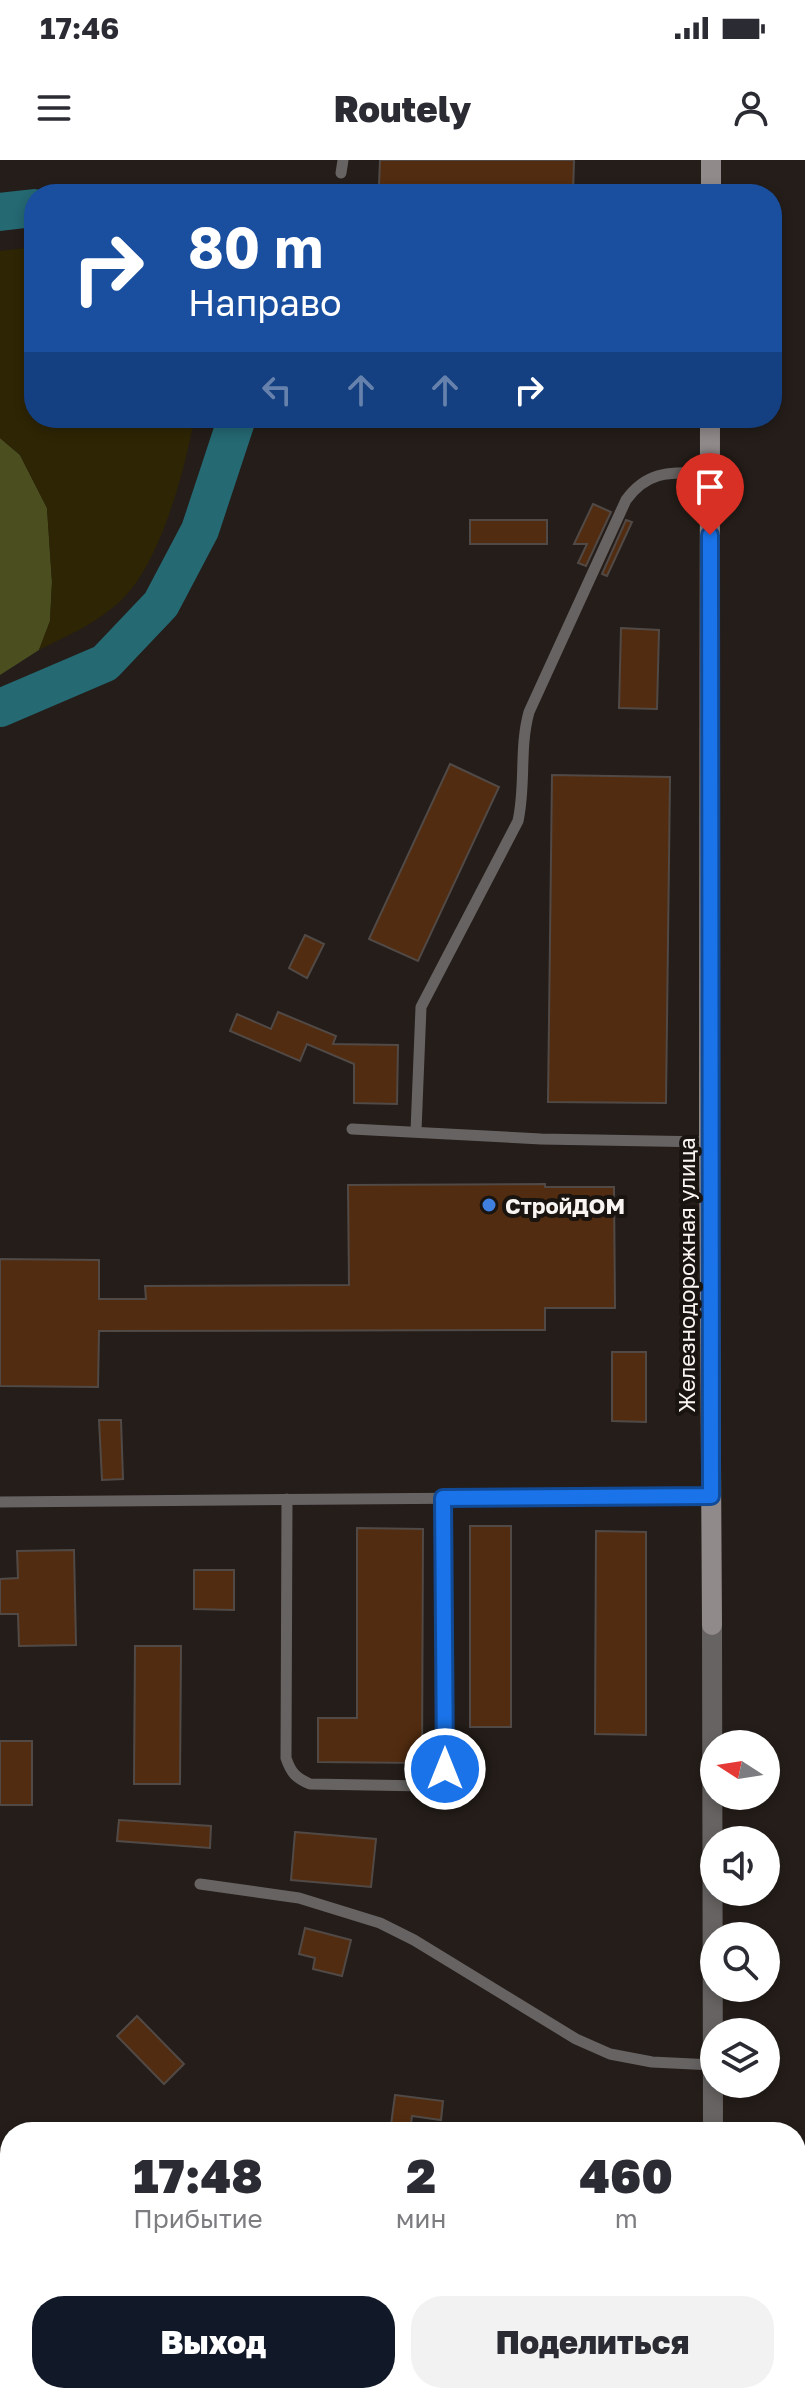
<!DOCTYPE html>
<html lang="ru">
<head>
<meta charset="utf-8">
<style>
	:root { --surface:#fff; --page:#f2f2f3; --text:#2b2b33; --muted:#7c7c81; --accent:#111827 }
	body { margin:0; font-family:"Golos Text",sans-serif; background:var(--page); color:var(--text); height:100vh; display:flex; flex-direction:column; font-size:30px; white-space:nowrap }
	* { box-sizing:border-box; margin:0 }
	p { font-size:26px; color:var(--muted) }
	.icon { flex:none; width:44px; height:44px; fill:none; stroke:currentColor; stroke-width:2; stroke-linecap:round; stroke-linejoin:round }
	.map { position:relative; flex:1; overflow:hidden }
	.drawer { position:absolute; left:0px; top:1962px; width:806px; height:282px; display:flex; flex-direction:column; background:var(--surface); border-radius:32px 32px 0 0; box-shadow:0 4px 12px #0003 }
	.drawer>* { flex:none }
	.top-card { position:absolute; left:24px; top:24px; width:758px; height:244px; border-radius:32px; box-shadow:0 4px 12px #0003; background:#1a4fa0; color:#fff; overflow:hidden }
	.needle { width:52px; rotate:282deg }
	.tools { position:absolute; left:700px; top:1570px; display:grid; gap:16px }
	.tools a { display:grid; place-items:center; width:80px; height:80px; border-radius:50%; background:var(--surface); box-shadow:0 4px 12px #0003; font-size:40px }
	.pin { position:absolute; display:grid; place-items:center; width:68px; height:68px; color:#fff; margin:-82px -34px; border-radius:50% 50% 50% 0; rotate:-45deg; box-shadow:0 0 8px #0007 }
	.pin .icon { rotate:45deg }
	.me { position:absolute; width:88px; margin:-44px; rotate:0deg; stroke-linejoin:round; filter:drop-shadow(0 0 6px #0008) }
	.turn { display:flex; align-items:center; gap:28px; height:168px; padding:0 32px; font-size:36px }
	.turn .icon { width:104px; height:104px; stroke-width:2.5 }
	.turn b { display:block; font-size:56px; line-height:68px }
	.lanes { display:flex; align-items:center; height:76px; padding:0 32px; background:#0003; justify-content:center; gap:40px; direction:ltr }
	.lanes .off { opacity:.35 }
	.eta { display:flex; justify-content:space-evenly; align-items:center; height:136px; text-align:center }
	.eta b { font-size:48px; font-weight:800; line-height:56px }
	.cta { display:flex; gap:16px; margin-top:auto; padding:16px 32px }
	.cta a { flex:1; height:92px; border-radius:32px; background:var(--accent); color:#fff; font-size:32px; font-weight:800; line-height:92px; text-align:center }
	.cta a+a { background:var(--page); color:var(--text) }
	.status { display:flex; justify-content:space-between; align-items:center; height:56px; padding:0 40px; background:var(--surface); direction:ltr }
	.status svg { height:22px; fill:currentColor }
	header { display:flex; justify-content:space-between; align-items:center; height:104px; padding:0 32px; background:var(--surface); font-size:36px; font-weight:800 }
	.map>svg:first-child { display:block }
	.forest { fill:#4b4f1f }
	.sand { fill:#2e2504 }
	.lines { fill:none; stroke-linecap:round; stroke-linejoin:round }
	.river { stroke:#256973; stroke-width:38 }
	.building { fill:#522c10; stroke:#514945; stroke-width:2 }
	.lane { stroke:#676363; stroke-width:11 }
	.street { stroke:#676363; stroke-width:20 }
	.secondary { stroke:#918a8a; stroke-width:20 }
	.route-casing { stroke:#114b97; stroke-width:20 }
	.route { stroke:#1a73e8; stroke-width:14 }
	.shop-dot { fill:#3f7fe0; stroke:#1a1410; stroke-width:3 }
	.labels { text-anchor:middle; dominant-baseline:central; stroke-width:8; stroke-linejoin:round; paint-order:stroke }
	.poi-label { font-size:22px; font-weight:bold; fill:#f8f4f1; stroke:#1a1410; text-anchor:start }
	.street-label { font-size:22px; fill:#f8f4f1; stroke:#1a1410 }
</style>
</head>
<body>
<div class="status"><b>17:46</b><svg viewBox="0 0 49 12"><path d="M0 12V9h3v3zM5 12V6h3v6zM10 12V3h3v9zM15 12V0h3v12zM26 1h20v11H26zM47 4h2v5h-2z"/></svg></div>
<header><svg class="icon" aria-label="menu" viewBox="0 0 24 24"><path d="M4 6h16M4 12h16M4 18h16"/></svg>Routely<svg class="icon" aria-label="person" viewBox="0 0 24 24"><circle cx="12" cy="8" r="4"/><path d="M4 21q1-7 8-7t8 7"/></svg></header>
<div class="map">
<svg width="805" height="2243" viewBox="0 0 805 2243">
	<rect width="100%" height="100%" fill="#241d19"/>
	<path class="forest" d="M0 278 20 295 47 348 52 422 50 461 39 490 0 515Z"/>
	<g class="sand">
		<path d="M34 87V258H194C186 308 161 397 127 434 104 460 69 475 39 490L50 461 52 422 47 348 20 295 0 278V91Z"/>
		<path d="M0 2181 10 2184V2234H145L160 2243H0Z"/>
	</g>
	<g class="lines">
		<g class="river">
			<path d="M0 52 34 48"/>
			<path d="M0 548 105 503 161 444 200 370 237 258"/>
			<path d="M0 2163 10 2165"/>
			<path d="M221 2234 226 2243"/>
		</g>
	</g>
	<g class="building">
		<path d="M380 0H574L573 34 421 33V26L379 25Z"/>
		<path d="M593 344 611 352 586 406 578 403 587 384H574Z"/>
		<rect x="470" y="360" width="77" height="24"/>
		<path d="M626 360 632 362 607 416 602 414Z"/>
		<path d="M621 468 659 470 657 549 619 548Z"/>
		<path d="M450 604 499 627 418 801 369 779Z"/>
		<path d="M552 615 670 617 666 943 548 942Z"/>
		<path d="M305 775 324 784 307 818 289 808Z"/>
		<path d="M278 852 336 876 333 884 398 885 397 944 354 943V904L307 884 300 901 230 871 237 854 271 869Z"/>
		<path d="M545 1024V1027H614L615 1148H545V1170L99 1171 98 1227 0 1226V1099L99 1100V1139H146L145 1126 349 1125 348 1025Z"/>
		<path d="M612 1192H646V1262L612 1261Z"/>
		<path d="M99 1260H121L123 1319 102 1320Z"/>
		<rect x="470" y="1366" width="41" height="201"/>
		<path d="M357 1368 423 1369 422 1603 318 1602V1558H357Z"/>
		<path d="M596 1371 646 1372V1575L595 1574Z"/>
		<path d="M74 1390 76 1485 19 1486 18 1454H0V1419L18 1418 17 1391Z"/>
		<path d="M194 1410H234V1450L194 1449Z"/>
		<path d="M135 1486H181L180 1624H134Z"/>
		<rect x="0" y="1581" width="32" height="64"/>
		<path d="M119 1660 211 1666 210 1688 117 1681Z"/>
		<path d="M295 1672 376 1679 371 1727 291 1720Z"/>
		<path d="M305 1768 351 1780 342 1816 313 1809 315 1798 299 1794Z"/>
		<path d="M137 1856 184 1904 164 1924 117 1876Z"/>
		<path d="M395 1935 443 1941 441 1960 412 1956 410 1972H390Z"/>
	</g>
	<g class="lines">
		<g class="lane">
			<path d="M341 13 343 0"/>
			<path d="M352 969 541 979 709 982"/>
			<path d="M416 971 421 847 518 661C526 625 519 588 529 552L626 340C649 308 674 313 710 313"/>
			<path d="M287 1339 286 1598C291 1613 296 1618 310 1624L426 1626 440 1619 445 1609 443 1338"/>
			<path d="M0 1342 711 1336"/>
			<path d="M200 1724 299 1738 380 1763 414 1780 576 1879 610 1894 652 1902 713 1905"/>
		</g>
		<g class="street">
			<path d="M712 1465 713 1972"/>
			<path d="M713 2234V2243"/>
		</g>
		<g class="secondary">
			<path d="M711 34V0"/>
			<path d="M710 258 709 982 712 1465"/>
		</g>
	</g>
	<g class="lines">
		<defs>
			<path id="route" d="M445 1609 443 1338 711 1336 710 375"/>
		</defs>
		<use href="#route" class="route-casing"/>
		<use href="#route" class="route"/>
	</g>
	<circle class="shop-dot" cx="489" cy="1045" r="8"/>
	<g class="labels">
		<g class="poi-label">
			<text x="505" y="1045">СтройДОМ</text>
		</g>
		<g class="street-label">
			<text transform="translate(686 1115) rotate(-90)">Железнодорожная улица</text>
		</g>
	</g>
</svg>
<div class="tools">
<a><svg class="needle" viewBox="-14 -14 28 28"><path d="M0-13l5 13h-10z" fill="#e53935"/><path d="M0 13l5-13h-10z" fill="#7c7c81"/></svg></a>
<a><svg class="icon" aria-label="sound" viewBox="0 0 24 24"><path d="M4 9h4l5-4v14l-5-4H4zM17 9q2 3 0 6"/></svg></a>
<a><svg class="icon" aria-label="search" viewBox="0 0 24 24"><circle cx="10" cy="10" r="6"/><path d="M15 15l6 6"/></svg></a>
<a><svg class="icon" aria-label="layers" viewBox="0 0 24 24"><path d="M12 4l9 5-9 5-9-5zM3 14l9 5 9-5"/></svg></a>
</div>
<div class="pin" style="left:710px;top:375px;background:#d93025"><svg class="icon" aria-label="arrive" viewBox="0 0 24 24"><path d="M6 21V4h12l-3 4 3 4H6"/></svg></div>
<svg class="me" style="left:445px;top:1609px" viewBox="-20 -20 40 40"><circle r="17" fill="#1a73e8" stroke="#fff" stroke-width="3"/><path d="M0-11L8 9 0 5-8 9z" fill="#fff"/></svg>
<div class="top-card">
<div class="turn"><svg class="icon" aria-label="right" viewBox="0 0 24 24"><path d="M7 20v-9h11M14 6l5 5-5 5"/></svg><div><b>80 m</b>Направо</div></div>
<div class="lanes"><svg class="icon off" aria-label="left" viewBox="0 0 24 24"><path d="M17 20v-9H6M10 6l-5 5 5 5"/></svg><svg class="icon off" aria-label="ahead" viewBox="0 0 24 24"><path d="M12 20V5M6 11l6-6 6 6"/></svg><svg class="icon off" aria-label="ahead" viewBox="0 0 24 24"><path d="M12 20V5M6 11l6-6 6 6"/></svg><svg class="icon" aria-label="right" viewBox="0 0 24 24"><path d="M7 20v-9h11M14 6l5 5-5 5"/></svg></div>
</div>
<section class="drawer">
<div class="eta">
<div><b>17:48</b><p>Прибытие</p></div>
<div><b>2</b><p>мин</p></div>
<div><b>460</b><p>m</p></div>
</div>
<div class="cta"><a>Выход</a><a>Поделиться</a></div>
</section>
</div>
</body>
</html>
